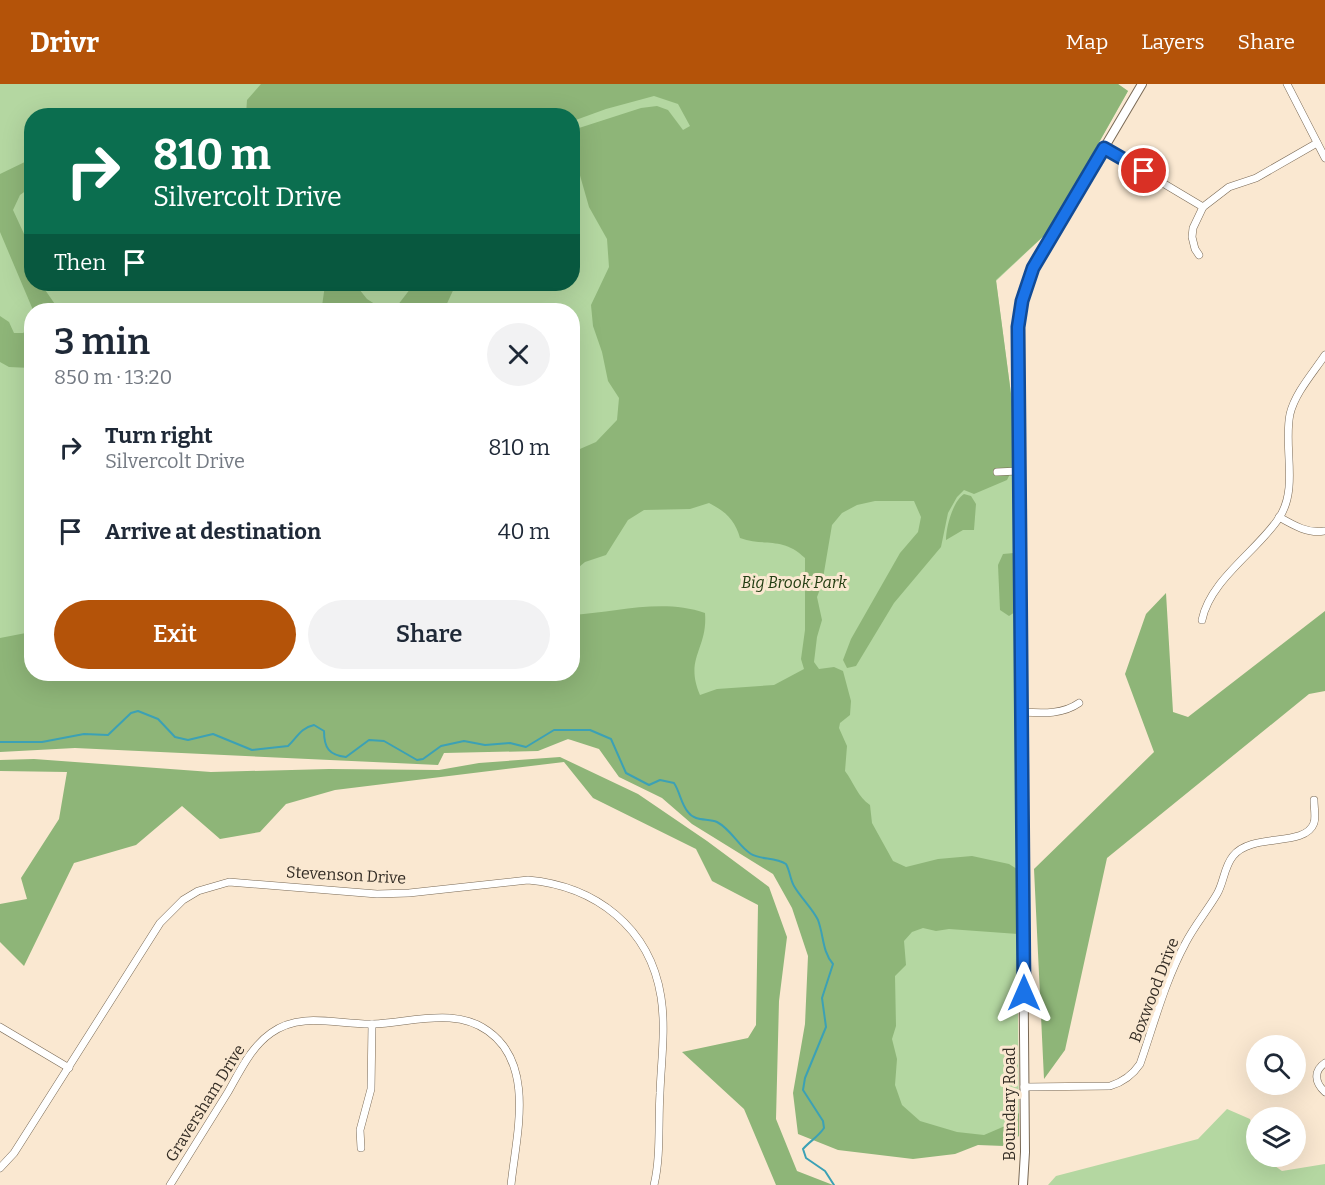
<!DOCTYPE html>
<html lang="en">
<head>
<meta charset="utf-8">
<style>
	:root { --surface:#fff; --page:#f2f2f3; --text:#1f2937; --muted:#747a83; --accent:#b45309 }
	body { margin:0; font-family:Bitter,serif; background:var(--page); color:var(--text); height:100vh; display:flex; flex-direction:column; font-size:22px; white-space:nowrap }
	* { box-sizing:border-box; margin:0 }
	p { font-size:20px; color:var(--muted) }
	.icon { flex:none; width:33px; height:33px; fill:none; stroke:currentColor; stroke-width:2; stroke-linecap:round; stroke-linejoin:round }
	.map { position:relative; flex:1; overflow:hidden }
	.details { position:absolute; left:24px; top:219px; width:556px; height:378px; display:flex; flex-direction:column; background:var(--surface); border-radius:24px; box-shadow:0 6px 24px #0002 }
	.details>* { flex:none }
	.top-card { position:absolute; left:24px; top:24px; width:556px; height:183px; border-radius:24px; box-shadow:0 6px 24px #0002; background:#0b6e4f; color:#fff; overflow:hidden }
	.buttons { position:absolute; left:1246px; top:951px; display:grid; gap:12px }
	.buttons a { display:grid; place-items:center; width:60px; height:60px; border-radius:50%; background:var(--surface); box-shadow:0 6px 24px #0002; font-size:30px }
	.pin { position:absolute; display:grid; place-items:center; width:51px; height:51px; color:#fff; margin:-26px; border:3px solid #fff; border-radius:50%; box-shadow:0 2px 6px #0007 }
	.me { position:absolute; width:66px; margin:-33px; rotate:0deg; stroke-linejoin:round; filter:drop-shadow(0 0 4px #0008) }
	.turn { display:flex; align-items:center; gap:21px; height:126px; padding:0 30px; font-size:27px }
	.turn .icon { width:78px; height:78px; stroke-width:2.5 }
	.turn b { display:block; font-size:42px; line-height:51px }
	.then { display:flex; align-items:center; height:57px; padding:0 30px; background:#0003; gap:12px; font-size:22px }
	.round { display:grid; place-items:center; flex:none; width:63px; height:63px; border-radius:32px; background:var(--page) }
	.overview { display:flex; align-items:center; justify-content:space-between; height:102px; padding:0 30px }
	h1 { font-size:36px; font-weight:600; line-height:45px }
	.primary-button { display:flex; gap:12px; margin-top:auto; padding:12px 30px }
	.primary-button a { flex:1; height:69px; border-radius:36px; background:var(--accent); color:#fff; font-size:24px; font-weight:600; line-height:69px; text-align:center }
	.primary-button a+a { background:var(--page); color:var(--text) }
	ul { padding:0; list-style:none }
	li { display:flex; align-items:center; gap:18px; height:84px; padding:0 30px }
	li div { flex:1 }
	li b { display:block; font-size:22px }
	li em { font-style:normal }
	header { display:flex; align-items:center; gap:36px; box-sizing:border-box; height:84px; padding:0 30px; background:var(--accent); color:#fff }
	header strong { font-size:28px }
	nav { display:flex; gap:33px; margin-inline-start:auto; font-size:21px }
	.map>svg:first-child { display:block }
	.green { fill:#b4d7a1; fill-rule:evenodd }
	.forest { fill:#8eb578 }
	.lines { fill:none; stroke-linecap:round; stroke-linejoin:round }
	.stream { stroke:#3ca1b5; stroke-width:2 }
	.minor-casing { stroke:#796955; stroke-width:8 }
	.tertiary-casing { stroke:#796955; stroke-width:10 }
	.minor { stroke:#fff; stroke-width:7 }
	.tertiary { stroke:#fff; stroke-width:8 }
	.route-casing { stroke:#114b97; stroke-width:15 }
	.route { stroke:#1a73e8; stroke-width:10 }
	.labels { text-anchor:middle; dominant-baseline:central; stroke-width:6; stroke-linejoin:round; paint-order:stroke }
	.park-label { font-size:16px; font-style:italic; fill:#243e13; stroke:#fae8d1 }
	.street-label { font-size:16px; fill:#332c24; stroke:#fae8d1 }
</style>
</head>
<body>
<header>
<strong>Drivr</strong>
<nav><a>Map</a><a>Layers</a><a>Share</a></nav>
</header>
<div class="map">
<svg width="1325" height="1101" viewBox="0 0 1325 1101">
	<rect width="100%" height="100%" fill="#fae8d1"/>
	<g class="green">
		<path d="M0 0H1118L1128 7 1049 147 996 197 1013 325 1019 1052 930 1056 826 943 792 798 611 655 0 658ZM32 32H573V200H32ZM32 226H573V590H32Z"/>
		<path d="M1227 1025 1250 1035 1257 1060V1072L1262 1073 1282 1087 1325 1080V1101H1048L1056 1092 1198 1055Z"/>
	</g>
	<g class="forest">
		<path d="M261 0H1118L1128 7 1049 147 996 196 1013 325V384L1007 396 974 410 964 406 957 413 948 429 941 463 894 519 856 582 847 584 843 576 851 555 900 469 918 448 921 433 914 417H875L857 421 842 429 832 441 822 500 817 513 822 536 817 553 814 578 819 585 834 583 843 587 851 617 850 631 840 639 839 644 847 662 845 687C854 699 858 713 870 721L872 739 893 777 906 783 938 775 972 772 1009 780 1017 785 1018 850 949 845 936 847 923 844 912 848 904 857 906 881 895 892 896 942 892 955 897 975 895 1001 902 1021 920 1037 957 1048 984 1051 1005 1042 1019 1029V1052L1004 1062 978 1061 955 1070 913 1075 838 1066 798 1050 793 1009 805 940 808 872 792 824 773 790 692 740 662 714 619 693 599 665 568 655 538 667 444 669 438 681 75 664 0 668V554L31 548 32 590H371L380 597 406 590H573V531C616 528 663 514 705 529 708 565 684 574 700 611L717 605 774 601 804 585 801 575 805 546V474C782 452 766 463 740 454 735 436 725 427 709 419L690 425 644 426 628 436 606 471 585 478 573 488V368L596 358 617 336 619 314 608 297 602 268 593 242 591 221 609 183 607 155 589 123 573 67V54L579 44 641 24 657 22 668 26 683 46 690 42 678 20 654 12 606 25 573 37V32L246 31 247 16Z"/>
		<path d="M31 75V103L20 111 13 126 25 152 31 178 32 200H41L59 226H33L0 148V90Z"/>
		<path d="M329 200H355L367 215 384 226H324L322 222 325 201Z"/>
		<path d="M414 200H456L444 226H394Z"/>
		<path d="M0 232 9 238 14 249H23L31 244V284L9 283 0 278Z"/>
		<path d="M964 410 971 412 976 420 974 446H963L946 456C946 443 953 417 964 410Z"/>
		<path d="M1014 469 1015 528 1009 532 1000 526 998 481 1003 470Z"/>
		<path d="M1166 509 1173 628 1188 633 1325 527V607L1309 610 1107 774 1065 966 1044 995 1034 785 1154 668 1125 590 1146 530Z"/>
		<path d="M560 673 638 710 707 757 769 803 787 853 779 917 776 1035 797 1087 833 1101H776L744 1025 682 968 748 954 756 941 758 821 712 797 696 765 593 714 564 678 335 706 286 720 260 748 220 755 182 722 136 761 74 779 24 882 0 858V820L27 815 21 794 59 735 67 688 0 687V676L34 675 211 688 329 685 439 686 479 679Z"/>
	</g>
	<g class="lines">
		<path class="stream" d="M0 658H42L84 650 108 651 131 629 138 627 158 635 175 653 188 656 213 650 252 666 288 662C297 654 300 644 314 641L324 647C324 664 329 671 346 673L369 656 384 657 417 676 423 675 441 662 464 657 485 661 510 659 526 663 554 646H590L611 655 626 689 649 701 660 696 674 699C680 708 681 720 688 728 695 738 708 734 717 738 732 746 738 762 751 770 761 776 775 773 786 780 790 787 790 795 794 802 801 814 812 824 818 836 824 852 822 867 833 880L822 914 826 943 805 994 803 1006 823 1037 824 1044C818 1053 810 1057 803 1065L806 1074 825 1087 834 1101"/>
		<defs>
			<g id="minor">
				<path d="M1287 0 1325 74"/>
				<path d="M1104 64 1203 123"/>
				<path d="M1199 171 1195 165 1192 153 1193 144 1203 123 1229 103 1256 94 1317 59"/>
				<path d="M997 388 1019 387"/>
				<path d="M1279 433C1293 441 1308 450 1324 447"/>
				<path d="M1202 536C1210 496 1257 467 1279 434 1299 404 1283 363 1290 330 1295 309 1313 289 1325 271"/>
				<path d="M1020 628C1041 629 1062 631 1079 619"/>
				<path d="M0 943 69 984"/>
				<path d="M1325 979C1313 987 1315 999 1325 1008"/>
				<path d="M1024 1003 1110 1002C1123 998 1132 992 1140 980 1154 940 1165 897 1185 860 1194 842 1207 827 1217 810 1224 798 1224 783 1233 772 1252 748 1305 764 1314 739 1316 733 1314 724 1314 716"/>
				<path d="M361 1064 360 1046 371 1005 372 940"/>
				<path d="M0 1084 14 1069 160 839 183 816 198 807 229 798 377 810 409 809 528 796C595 802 650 843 661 913 666 945 661 978 660 1009 658 1039 661 1072 654 1101"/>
				<path d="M170 1101C189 1070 209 1039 228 1008 240 987 251 963 271 949 301 927 338 941 373 940 398 939 425 932 450 934 464 935 477 939 488 947 536 981 516 1052 511 1101"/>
			</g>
			<path id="tertiary" d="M1023 1101 1025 1068 1018 243 1022 217 1033 184 1142 0"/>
		</defs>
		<use href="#minor" class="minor-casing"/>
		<use href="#tertiary" class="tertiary-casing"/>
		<use href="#minor" class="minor"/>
		<use href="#tertiary" class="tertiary"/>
	</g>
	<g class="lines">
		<defs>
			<path id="route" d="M1024 909 1018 243 1022 217 1033 184 1104 64 1144 87"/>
		</defs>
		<use href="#route" class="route-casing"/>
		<use href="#route" class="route"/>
	</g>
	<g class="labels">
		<g class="park-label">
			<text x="794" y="498">Big Brook Park</text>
		</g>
		<g class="street-label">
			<text transform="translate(346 791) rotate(3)">Stevenson Drive</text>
			<text transform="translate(1154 906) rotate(-69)">Boxwood Drive</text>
			<text transform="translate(205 1019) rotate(-58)">Graversham Drive</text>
			<text transform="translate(1009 1020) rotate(-90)">Boundary Road</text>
		</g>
	</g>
</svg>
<div class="buttons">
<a><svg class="icon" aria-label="search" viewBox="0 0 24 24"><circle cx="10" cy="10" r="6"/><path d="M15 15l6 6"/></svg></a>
<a><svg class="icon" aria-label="layers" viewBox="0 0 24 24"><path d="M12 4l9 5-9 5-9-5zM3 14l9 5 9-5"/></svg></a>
</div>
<div class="pin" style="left:1144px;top:87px;background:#d93025"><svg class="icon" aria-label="arrive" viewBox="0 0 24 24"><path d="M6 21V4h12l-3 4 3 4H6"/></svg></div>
<svg class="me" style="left:1024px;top:909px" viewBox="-20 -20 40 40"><path d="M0-17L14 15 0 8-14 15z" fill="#1a73e8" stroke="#fff" stroke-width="4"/></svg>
<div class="top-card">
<div class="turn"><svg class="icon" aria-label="right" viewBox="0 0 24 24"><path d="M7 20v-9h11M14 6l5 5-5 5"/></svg><div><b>810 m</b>Silvercolt Drive</div></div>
<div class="then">Then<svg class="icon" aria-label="arrive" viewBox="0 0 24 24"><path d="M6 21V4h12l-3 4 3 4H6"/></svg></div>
</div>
<section class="details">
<div class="overview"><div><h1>3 min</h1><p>850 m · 13:20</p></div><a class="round"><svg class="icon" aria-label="close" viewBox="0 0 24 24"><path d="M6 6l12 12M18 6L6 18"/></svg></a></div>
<ul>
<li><svg class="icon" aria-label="right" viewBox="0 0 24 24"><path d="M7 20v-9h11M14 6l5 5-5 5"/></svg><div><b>Turn right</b><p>Silvercolt Drive</p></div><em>810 m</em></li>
<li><svg class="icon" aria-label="arrive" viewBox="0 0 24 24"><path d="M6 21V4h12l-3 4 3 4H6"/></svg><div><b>Arrive at destination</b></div><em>40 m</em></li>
</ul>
<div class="primary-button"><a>Exit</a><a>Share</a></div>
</section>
</div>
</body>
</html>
